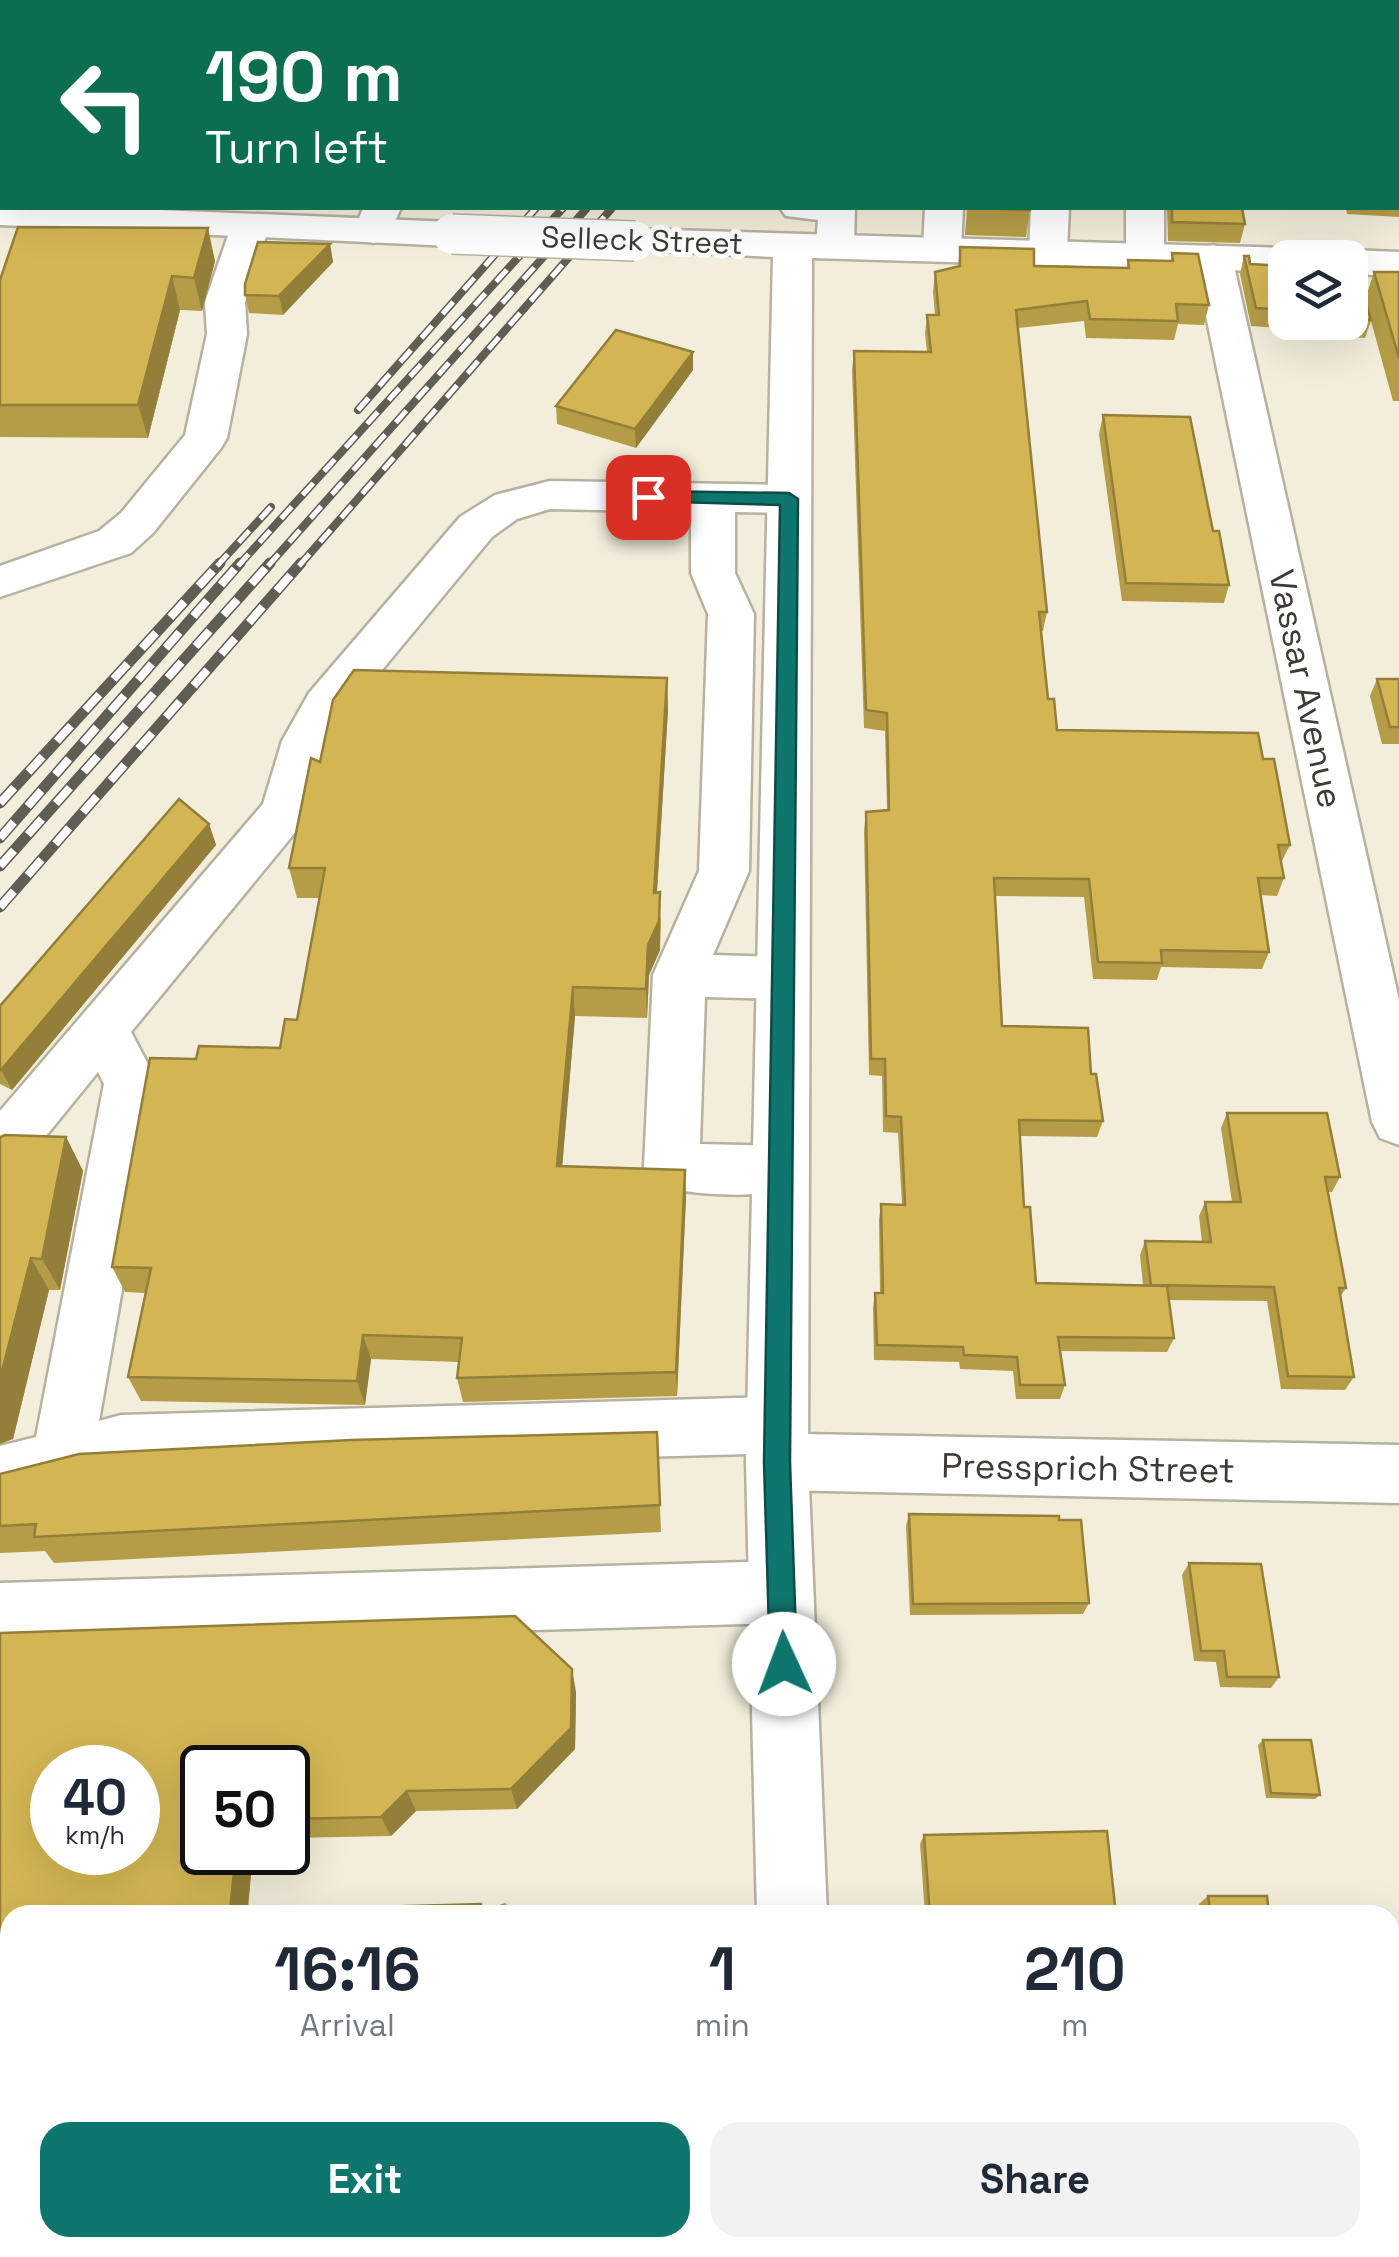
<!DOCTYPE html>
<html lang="en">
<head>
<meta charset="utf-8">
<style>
	:root { --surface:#fff; --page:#f2f2f3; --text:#1f2937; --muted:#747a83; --accent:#0f766e }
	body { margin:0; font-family:"Space Grotesk",sans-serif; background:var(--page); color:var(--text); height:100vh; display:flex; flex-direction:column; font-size:38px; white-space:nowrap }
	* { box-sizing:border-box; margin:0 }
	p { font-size:32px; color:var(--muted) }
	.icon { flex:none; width:55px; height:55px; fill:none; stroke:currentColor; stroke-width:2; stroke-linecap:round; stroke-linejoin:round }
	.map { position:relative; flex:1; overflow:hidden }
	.sheet { position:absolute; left:0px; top:1905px; width:1400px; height:352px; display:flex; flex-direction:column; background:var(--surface); border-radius:30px 30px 0 0; box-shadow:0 10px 40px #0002 }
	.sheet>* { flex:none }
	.top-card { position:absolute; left:0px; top:0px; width:1400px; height:210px; box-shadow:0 10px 40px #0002; background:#0b6e4f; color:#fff; overflow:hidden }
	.buttons { position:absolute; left:1268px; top:240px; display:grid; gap:20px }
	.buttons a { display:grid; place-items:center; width:100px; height:100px; border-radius:20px; background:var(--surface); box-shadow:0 10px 40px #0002; font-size:50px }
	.speed { position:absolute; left:30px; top:1745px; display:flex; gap:20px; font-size:50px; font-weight:700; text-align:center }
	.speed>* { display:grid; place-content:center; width:130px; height:130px; border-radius:50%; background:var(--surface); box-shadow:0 10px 40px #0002; line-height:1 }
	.speed small { font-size:25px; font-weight:400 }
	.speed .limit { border:5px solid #111; border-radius:15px; background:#fff; color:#111 }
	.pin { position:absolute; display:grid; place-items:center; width:85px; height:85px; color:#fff; margin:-42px; border-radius:20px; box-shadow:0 5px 15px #0006 }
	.me { position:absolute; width:110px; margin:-55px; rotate:358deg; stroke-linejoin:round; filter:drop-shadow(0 0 8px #0008) }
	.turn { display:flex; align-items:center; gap:35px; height:210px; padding:0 40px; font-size:45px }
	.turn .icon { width:130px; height:130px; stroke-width:2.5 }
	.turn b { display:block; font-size:70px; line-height:85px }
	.eta { display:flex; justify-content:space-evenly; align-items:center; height:170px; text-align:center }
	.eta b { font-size:60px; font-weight:800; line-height:70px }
	.primary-button { display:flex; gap:20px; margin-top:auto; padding:20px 40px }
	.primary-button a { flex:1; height:115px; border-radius:30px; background:var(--accent); color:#fff; font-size:40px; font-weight:800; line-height:115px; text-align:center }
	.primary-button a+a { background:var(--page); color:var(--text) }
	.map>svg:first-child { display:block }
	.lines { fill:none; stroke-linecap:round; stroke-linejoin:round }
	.minor-casing { stroke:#b7b2a0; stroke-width:5 }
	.major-casing { stroke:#b7b2a0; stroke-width:5 }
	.path { stroke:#9f9c8e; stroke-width:8; stroke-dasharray:6 6; stroke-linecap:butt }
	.minor { fill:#fff; fill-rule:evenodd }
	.major { fill:#fff; fill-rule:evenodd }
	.rail-far1-casing { stroke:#605d54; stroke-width:8 }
	.rail-casing { stroke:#605d54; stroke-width:11 }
	.rail-far1 { stroke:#fff; stroke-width:5; stroke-dasharray:16; stroke-linecap:butt }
	.rail { stroke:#fff; stroke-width:8; stroke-dasharray:21; stroke-linecap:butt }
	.major-bridge-casing { stroke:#b7b2a0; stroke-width:42; stroke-linecap:butt }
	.major-bridge { stroke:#fff; stroke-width:39 }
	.wall { fill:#b59d47 }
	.shaded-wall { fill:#947f3a }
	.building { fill:#d3b653; stroke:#947f3a; stroke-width:2.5; fill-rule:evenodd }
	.route { fill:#0f766e; stroke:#0a4d48; stroke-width:2.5 }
	.labels { text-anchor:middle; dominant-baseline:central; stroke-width:10; stroke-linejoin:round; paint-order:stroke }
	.far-street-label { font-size:30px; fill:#3d3b34; stroke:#fff }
	.street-label { font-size:35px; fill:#3d3b34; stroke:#fff }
</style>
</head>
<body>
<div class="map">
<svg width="1399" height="2257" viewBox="0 0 1399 2257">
	<rect width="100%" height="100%" fill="#f3eedb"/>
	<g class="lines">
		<defs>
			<g id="minor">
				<rect x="398" y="0" width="34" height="2"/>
				<path d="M964 0H999L1000 2H966Z"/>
				<path d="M1398 51H1399V73L1398 72Z"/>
				<path d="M363 208H401L387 239 373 243 359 239 354 231Z"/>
				<path d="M780 208H855L854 245 849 253 835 257 821 253 816 245 818 220 786 216Z"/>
				<path d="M925 208H963L961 248 956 256 942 260 928 256 923 248Z"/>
				<path d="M1031 208H1069L1067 251 1062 259 1048 263 1034 259 1029 251Z"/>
				<path d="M1126 208H1164V254L1159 262 1145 266 1131 262 1126 254Z"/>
				<path d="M250 215 264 219 269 227 245 302 247 334 227 438 221 448 153 533 131 553 0 597V566L99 531 121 513 185 435 207 334 205 302 231 227 236 219Z"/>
				<path d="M1213 245 1227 249 1232 257 1399 1000V1145L1380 1138 1372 1122 1194 257 1199 249Z"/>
				<path d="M550 481 789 485 804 489 811 499 804 509 789 513 735 512V573L754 614 749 871 713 955 782 957 800 963 808 978 800 993 782 999 705 997 700 1144 780 1146 800 1153 808 1170 800 1187C764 1199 688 1196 652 1184L644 1167 653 975 699 871 708 614 691 573V512L550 509 517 519 492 537 344 716 330 741 302 824 131 1032 158 1083 99 1421 121 1415 777 1397 798 1405 807 1425 803 1434 1399 1445V1503L777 1490 755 1482 746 1462 750 1454 121 1471 0 1504V1446L36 1437 104 1084 98 1072 20 1168 0 1174V1111L263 804 282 741 309 693 460 517 495 495Z"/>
				<path d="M781 1561 803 1570 813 1592 803 1614 781 1623 0 1645V1583Z"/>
				<path d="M1390 2215H1399V2257H1195L1191 2248H1390Z"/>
			</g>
			<g id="major">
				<path d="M0 203 2 208H113L452 222 466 226 471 234 466 242 452 246 0 225Z"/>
				<path d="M635 229 1285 248 1299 252 1303 258H1285V272L812 258 808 1462 827 1915H757L746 1462 773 257 621 249 616 241 621 233Z"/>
				<path d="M1350 250 1399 252V276L1350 274V258H1334Z"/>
				<rect x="764" y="2248" width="76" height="9"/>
			</g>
		</defs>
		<use href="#minor" class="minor-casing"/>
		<use href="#major" class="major-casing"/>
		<g class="path">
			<path d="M502 1904 506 1915"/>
			<path d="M509 2248 512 2257"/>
		</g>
		<use href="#minor" class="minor"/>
		<use href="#major" class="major"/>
		<defs>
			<g id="rail-far1">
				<path d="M358 410 536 208"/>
				<path d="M217 566 271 507"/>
				<path d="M238 566 563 208"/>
				<path d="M268 566 587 208"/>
				<path d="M299 566 612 208"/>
			</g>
			<g id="rail">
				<path d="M0 803 220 563"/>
				<path d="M0 838 240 563"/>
				<path d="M0 866 270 563"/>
				<path d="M0 907 301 563"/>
			</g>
		</defs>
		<use href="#rail-far1" class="rail-far1-casing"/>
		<use href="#rail" class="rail-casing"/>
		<use href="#rail-far1" class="rail-far1"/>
		<use href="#rail" class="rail"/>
		<defs>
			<path id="major-bridge" d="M452 234 635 241"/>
		</defs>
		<use href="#major-bridge" class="major-bridge-casing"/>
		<use href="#major-bridge" class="major-bridge"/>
	</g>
	<g class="wall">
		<path d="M1398 92H1399V217L1347 214 1346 208H1398Z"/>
		<path d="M965 208H1030L1026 237 965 235 967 208Z"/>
		<path d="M1167 208H1242L1245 224 1240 243 1168 241Z"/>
		<path d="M330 244 333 262 283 315 249 313 245 295Z"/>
		<path d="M960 247 1034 266 1127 268 1128 260 1171 261 1172 253 1209 305 1204 325 1178 324 1174 340 1086 338 1084 321 1018 328 1047 612 1043 631H1041L1048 699 1057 730 1263 759 1290 845 1281 863 1284 878 1277 896 1261 895 1269 952 1262 969 1161 967 1157 980 1093 979 1084 897 995 896 1002 1026 1091 1074 1103 1121 1097 1137 1020 1136 1024 1207 1036 1283 1143 1285 1140 1255 1145 1241 1202 1242 1199 1216 1205 1202H1232L1221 1128 1227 1113 1340 1177 1332 1192H1328L1346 1288 1340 1297 1354 1377 1345 1390 1281 1389 1267 1301 1169 1300 1174 1338 1167 1352 1060 1351 1065 1385 1060 1399H1016L1013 1371 960 1369 959 1362 874 1360 873 1308 875 1293H880L879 1220 881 1204 902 1205 898 1133 883 1132 882 1076 869 1075 864 830 866 812 887 810 885 731 864 728 852 370 854 351 927 352 925 334 927 315H935L933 292 935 272 958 266Z"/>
		<path d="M1244 256 1250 264 1285 266V322H1350V269L1365 300 1374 272H1399V401H1393L1371 321 1365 338 1309 334V330L1251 326 1240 274Z"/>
		<path d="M215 261 202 311 180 310 148 438 0 437V280Z"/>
		<path d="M693 370 636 448 557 424 556 406Z"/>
		<path d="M1103 415 1213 531 1229 585 1224 603 1122 601 1099 434Z"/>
		<path d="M667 678 668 710 657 892 661 922 660 950 649 975 647 1018 575 1016 562 1166 685 1170 686 1197 677 1396 463 1402 457 1378 459 1362 371 1359 365 1405 141 1401 128 1377 145 1293 125 1292 112 1267 196 1059 280 1048 297 1020 320 898H297L289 868 320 762Z"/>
		<path d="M1377 679H1399V744H1382L1370 696Z"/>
		<path d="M209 824 216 845 12 1090 0 1084V1006Z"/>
		<path d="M0 1137H66L83 1171 60 1290H49L13 1439Z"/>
		<path d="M657 1432 661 1532 54 1563 45 1551 0 1553V1474Z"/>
		<path d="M909 1514 1059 1520 1089 1603 1083 1614 910 1615 906 1526Z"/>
		<path d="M1189 1563 1279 1677 1271 1688 1220 1687 1216 1662 1194 1661 1182 1575Z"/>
		<path d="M0 1633 576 1692 575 1749 517 1809 416 1811 391 1836 288 1838V1768H202L253 1852 248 1910 481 1904 486 1915H10Z"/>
		<path d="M1263 1740 1320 1795 1315 1799 1266 1798 1258 1745Z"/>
		<path d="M924 1835 1116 1915H925L920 1844Z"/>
		<path d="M1208 1896 1269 1915H1201L1199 1904Z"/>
		<path d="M1390 1949H1399V2117L1390 2116Z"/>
	</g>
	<g class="shaded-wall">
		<path d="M208 228 215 261 202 311 194 278Z"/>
		<path d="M330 244 333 262 283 315 279 296Z"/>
		<path d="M172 276 180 310 148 438 138 405Z"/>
		<path d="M693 352V370L636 448 635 429Z"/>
		<path d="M667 678 668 710 655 923 654 893Z"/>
		<path d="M209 824 216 845 12 1090 1 1070Z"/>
		<path d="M660 892V950L649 975 647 1018 646 989 648 945Z"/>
		<path d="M573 987 575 1016 560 1193 557 1166Z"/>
		<path d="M66 1137 83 1171 60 1290 42 1259Z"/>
		<path d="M685 1170 686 1197 677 1396 676 1372Z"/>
		<path d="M31 1258 49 1290 13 1439 0 1444V1379Z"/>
		<path d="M363 1335 371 1359 365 1405 357 1381Z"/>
		<path d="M572 1669 576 1692 575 1749 517 1809 511 1789Z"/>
		<path d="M407 1791 416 1811 391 1836 381 1817Z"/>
		<path d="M236 1852H253L247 1915 230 1911Z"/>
		<rect x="470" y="2248" width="9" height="9"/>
	</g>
	<g class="building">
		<path d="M163 0H278L277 2H162Z"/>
		<rect x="1398" y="92" width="1" height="95"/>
		<path d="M969 208H1030V210Z"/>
		<path d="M1172 208H1242L1245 224 1172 222Z"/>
		<path d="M18 227 208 228 194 278 172 276 138 405H0V280Z"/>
		<path d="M258 242 330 244 279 296 245 295V284Z"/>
		<path d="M960 247 1034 249V266L1129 268 1128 260 1173 261 1172 253 1198 254 1209 305 1176 304 1178 321 1090 319 1087 301 1016 310 1047 612H1039L1048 699H1054L1057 730 1258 733 1263 759H1274L1290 845H1278L1284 878H1258L1269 952 1161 950 1162 963 1098 962 1089 879 994 878 1002 1026 1088 1028 1091 1074H1096L1103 1121 1019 1120 1024 1207H1030L1036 1283 1167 1286 1174 1338 1058 1337 1065 1385H1020L1017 1357 964 1355 963 1347 877 1345 875 1293H883L881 1204 905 1205 901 1117 886 1116 885 1059H871L866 812 889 810 887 713 866 710 854 351 931 352 927 315H939L935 272 960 266Z"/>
		<path d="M1244 256H1249L1250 264 1285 266V310L1256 308Z"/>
		<path d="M1350 269H1356L1371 320 1350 318Z"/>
		<path d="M1374 272H1399V358Z"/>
		<path d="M616 330 693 352 635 429 556 406Z"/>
		<path d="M1103 415 1190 417 1213 531H1219L1229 585 1126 583Z"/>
		<path d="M354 670 667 678 654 893 660 892 659 921 648 945 646 989 573 987 557 1166 685 1170 676 1372 457 1378 462 1338 363 1335 357 1381 128 1377 151 1268 112 1267 150 1058 196 1059 199 1046 280 1048 285 1019 297 1020 325 868H289L311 758 320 762 333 700Z"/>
		<path d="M1377 679H1399V727H1390Z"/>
		<path d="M179 799 209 824 1 1070H0V1006Z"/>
		<path d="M1227 1113H1327L1340 1177H1325L1346 1288H1339L1354 1377 1288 1376 1274 1287 1151 1285 1145 1241 1211 1242 1205 1202H1241Z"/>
		<path d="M5 1135 66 1137 42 1259 31 1258 0 1379V1137Z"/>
		<path d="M657 1432 660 1505 34 1537 36 1524 0 1526V1474L79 1454 351 1440Z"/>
		<path d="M909 1514 1059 1516V1520H1081L1089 1603 913 1604Z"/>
		<path d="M1189 1563 1261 1564 1279 1677H1227L1224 1651H1201Z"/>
		<path d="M515 1616 572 1669 571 1728 511 1789 407 1791 381 1817 288 1819V1768H202V1852H236L230 1911 481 1904V1915H10V2248H470V2257H0V1633ZM52 1768H138V1852H52Z"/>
		<path d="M1263 1740H1311L1320 1795 1271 1793Z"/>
		<path d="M1107 1831 1116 1915H930L924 1835Z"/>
		<path d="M1208 1896H1267L1269 1915H1211Z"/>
		<rect x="1390" y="1949" width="9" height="162"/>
	</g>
	<path class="route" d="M648 491 789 493 798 499 790 1462 797 1664 793 1673 784 1677 774 1673 770 1664 764 1462 780 505 642 501 639 497Z"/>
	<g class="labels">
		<g class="far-street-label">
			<text transform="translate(642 240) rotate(2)">Selleck Street</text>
		</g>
		<g class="street-label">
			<text transform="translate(1306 689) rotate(78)">Vassar Avenue</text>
			<text transform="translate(1088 1468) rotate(1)">Pressprich Street</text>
		</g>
	</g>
</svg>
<div class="buttons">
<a><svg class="icon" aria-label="layers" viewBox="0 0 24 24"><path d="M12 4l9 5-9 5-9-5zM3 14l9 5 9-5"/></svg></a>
</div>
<div class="speed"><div>40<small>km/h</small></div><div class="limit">50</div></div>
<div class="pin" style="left:648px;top:497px;background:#d93025"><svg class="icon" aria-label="arrive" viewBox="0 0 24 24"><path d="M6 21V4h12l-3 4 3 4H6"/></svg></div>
<svg class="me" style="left:784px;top:1664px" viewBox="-20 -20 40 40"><circle r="19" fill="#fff"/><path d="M0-13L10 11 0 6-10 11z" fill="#0f766e"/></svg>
<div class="top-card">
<div class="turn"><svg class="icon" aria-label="left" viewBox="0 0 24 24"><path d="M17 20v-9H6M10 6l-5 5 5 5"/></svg><div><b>190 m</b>Turn left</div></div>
</div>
<section class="sheet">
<div class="eta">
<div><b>16:16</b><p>Arrival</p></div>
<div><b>1</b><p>min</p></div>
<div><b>210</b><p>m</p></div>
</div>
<div class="primary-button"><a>Exit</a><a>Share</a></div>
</section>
</div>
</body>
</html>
